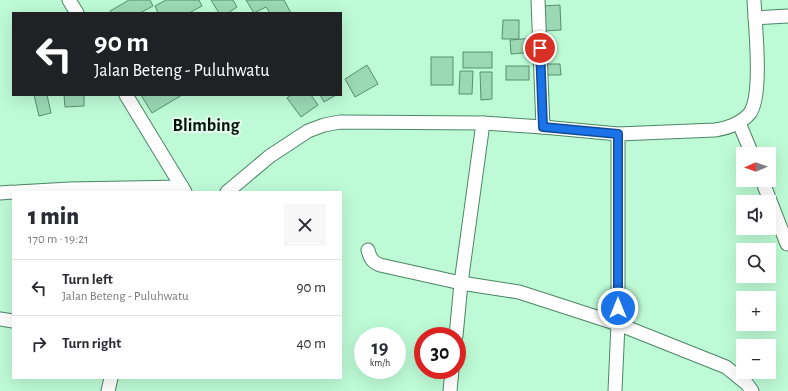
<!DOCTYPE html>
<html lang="en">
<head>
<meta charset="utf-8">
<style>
	:root { --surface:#fff; --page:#f7f7f7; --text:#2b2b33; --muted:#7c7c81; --line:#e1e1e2 }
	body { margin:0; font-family:"Alegreya Sans",sans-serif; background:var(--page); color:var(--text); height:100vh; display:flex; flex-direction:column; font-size:15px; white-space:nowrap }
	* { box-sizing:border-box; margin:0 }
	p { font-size:13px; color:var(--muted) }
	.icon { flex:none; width:22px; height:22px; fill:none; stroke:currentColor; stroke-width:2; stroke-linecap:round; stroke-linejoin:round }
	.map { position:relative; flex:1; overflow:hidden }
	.sheet { position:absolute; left:12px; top:191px; width:330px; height:188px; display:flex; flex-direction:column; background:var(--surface); border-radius:0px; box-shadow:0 4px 16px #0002 }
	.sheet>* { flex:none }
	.top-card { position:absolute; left:12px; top:12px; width:330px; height:84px; border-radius:0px; box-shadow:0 4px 16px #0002; background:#202124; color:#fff; overflow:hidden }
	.needle { width:26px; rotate:268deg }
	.fabs { position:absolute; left:736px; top:147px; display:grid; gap:8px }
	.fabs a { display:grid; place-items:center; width:40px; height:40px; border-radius:0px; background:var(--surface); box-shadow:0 4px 16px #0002; font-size:20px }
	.speed { position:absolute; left:354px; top:327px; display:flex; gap:8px; font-size:20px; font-weight:700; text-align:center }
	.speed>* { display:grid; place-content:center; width:52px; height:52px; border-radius:50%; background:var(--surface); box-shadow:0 4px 16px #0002; line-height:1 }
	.speed small { font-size:10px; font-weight:400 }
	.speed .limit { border:6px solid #d22; background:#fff; color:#111 }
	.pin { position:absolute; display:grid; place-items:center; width:34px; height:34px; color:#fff; margin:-17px; border:2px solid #fff; border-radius:50%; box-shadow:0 1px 4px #0007 }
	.me { position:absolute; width:44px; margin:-22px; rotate:0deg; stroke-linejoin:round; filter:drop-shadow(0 0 3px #0008) }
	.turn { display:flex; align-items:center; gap:14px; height:84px; padding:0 16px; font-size:18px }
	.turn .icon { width:52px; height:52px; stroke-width:2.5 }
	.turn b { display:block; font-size:28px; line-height:34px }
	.round { display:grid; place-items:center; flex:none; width:42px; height:42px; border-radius:0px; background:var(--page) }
	.headline { display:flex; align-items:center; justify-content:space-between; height:68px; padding:0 16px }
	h1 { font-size:24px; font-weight:800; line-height:30px }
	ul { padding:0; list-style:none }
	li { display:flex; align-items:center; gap:12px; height:56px; padding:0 16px; border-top:1px solid var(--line) }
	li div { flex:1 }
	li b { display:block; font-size:15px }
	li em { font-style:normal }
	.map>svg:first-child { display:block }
	.building { fill:#9cd8b4; stroke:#56906f }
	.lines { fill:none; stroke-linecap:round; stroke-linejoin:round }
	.minor-casing { stroke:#4c8665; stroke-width:15 }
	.minor { stroke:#fff; stroke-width:13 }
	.route-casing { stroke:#114b97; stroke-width:10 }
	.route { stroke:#1a73e8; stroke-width:7 }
	.labels { text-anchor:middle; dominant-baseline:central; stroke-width:4; stroke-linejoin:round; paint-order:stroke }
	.quarter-label { font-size:18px; font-weight:bold; fill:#001206; stroke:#e6feee }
</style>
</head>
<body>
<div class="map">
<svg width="788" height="391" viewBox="0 0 788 391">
	<rect width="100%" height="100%" fill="#bdfad5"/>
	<g class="building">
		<path d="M129 0H150L153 6 140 13H111L110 11Z"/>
		<path d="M166 0H199L202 6 189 13H158L155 6Z"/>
		<path d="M211 0H233L237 7 228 13H219Z"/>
		<path d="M246 0H284L291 13H270L266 7 254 13Z"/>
		<path d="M560 5 561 30 544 31 542 6Z"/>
		<path d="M503 20H519V39H502Z"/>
		<path d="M535 38 536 52 511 54 510 40Z"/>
		<rect x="463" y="52" width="29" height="16"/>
		<rect x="431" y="57" width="22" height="28"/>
		<path d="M543 64H560L561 75H543Z"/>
		<path d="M367 65 378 84 355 97 345 79Z"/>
		<rect x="506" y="66" width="23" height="14"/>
		<path d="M460 71H473L472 94H459Z"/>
		<path d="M480 72H492V99L481 100Z"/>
		<path d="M34 95H47L51 113 39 116Z"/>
		<path d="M64 95H84V106L65 107Z"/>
		<path d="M141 95H182L152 113Z"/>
		<path d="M291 95H311L318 105 301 117 287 98Z"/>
		<path d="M320 95H336L324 102Z"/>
	</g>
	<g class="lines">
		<defs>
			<g id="minor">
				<path d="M69 0 77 13"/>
				<path d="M538 0 543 127"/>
				<path d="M755 18 788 16"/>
				<path d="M126 95 185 192"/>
				<path d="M739 123 752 154"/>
				<path d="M762 180 787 244"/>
				<path d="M17 192 70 189 182 187"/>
				<path d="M227 192 270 156 308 131 324 125 340 122 483 123 543 127 618 134 715 130C728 128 741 124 750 113 763 95 755 24 754 0"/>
				<path d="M0 193 13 192"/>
				<path d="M368 250C370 258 372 262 380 265L461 283 519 292 618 324 726 367 747 384 752 391"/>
				<path d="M0 319 13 321"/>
				<path d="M456 336 461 283 483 123"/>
				<path d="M108 391 111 378"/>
				<path d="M450 391 452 370"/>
				<path d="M615 391 618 324V134"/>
			</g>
		</defs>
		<use href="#minor" class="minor-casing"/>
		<use href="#minor" class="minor"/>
	</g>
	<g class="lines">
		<defs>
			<path id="route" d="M540 48 543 127 618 134V308"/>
		</defs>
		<use href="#route" class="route-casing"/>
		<use href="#route" class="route"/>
	</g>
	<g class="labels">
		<g class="quarter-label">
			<text x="206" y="126">Blimbing</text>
		</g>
	</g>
</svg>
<div class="fabs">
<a><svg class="needle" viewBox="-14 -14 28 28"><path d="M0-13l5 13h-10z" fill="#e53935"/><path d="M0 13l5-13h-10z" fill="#7c7c81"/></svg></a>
<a><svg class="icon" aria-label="sound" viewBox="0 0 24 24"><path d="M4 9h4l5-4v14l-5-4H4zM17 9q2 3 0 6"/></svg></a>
<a><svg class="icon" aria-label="search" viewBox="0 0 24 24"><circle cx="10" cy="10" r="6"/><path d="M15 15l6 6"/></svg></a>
<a>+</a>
<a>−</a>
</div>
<div class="speed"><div>19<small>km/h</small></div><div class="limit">30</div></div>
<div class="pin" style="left:540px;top:48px;background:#d93025"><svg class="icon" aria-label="arrive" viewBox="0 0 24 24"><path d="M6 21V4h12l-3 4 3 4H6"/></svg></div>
<svg class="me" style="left:618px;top:308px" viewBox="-20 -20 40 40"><circle r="17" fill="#1a73e8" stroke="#fff" stroke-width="3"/><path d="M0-11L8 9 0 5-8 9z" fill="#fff"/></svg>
<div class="top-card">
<div class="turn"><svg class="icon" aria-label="left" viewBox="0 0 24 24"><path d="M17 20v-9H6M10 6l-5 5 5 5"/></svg><div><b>90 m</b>Jalan Beteng - Puluhwatu</div></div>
</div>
<section class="sheet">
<div class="headline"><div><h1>1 min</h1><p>170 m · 19:21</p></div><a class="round"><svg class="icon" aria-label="close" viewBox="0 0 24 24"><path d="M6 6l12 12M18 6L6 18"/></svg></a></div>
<ul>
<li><svg class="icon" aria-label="left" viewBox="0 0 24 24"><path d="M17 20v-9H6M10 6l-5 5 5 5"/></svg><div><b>Turn left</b><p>Jalan Beteng - Puluhwatu</p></div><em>90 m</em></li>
<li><svg class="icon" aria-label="right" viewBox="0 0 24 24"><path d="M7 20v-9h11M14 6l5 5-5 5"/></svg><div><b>Turn right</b></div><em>40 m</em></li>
</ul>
</section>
</div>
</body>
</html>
